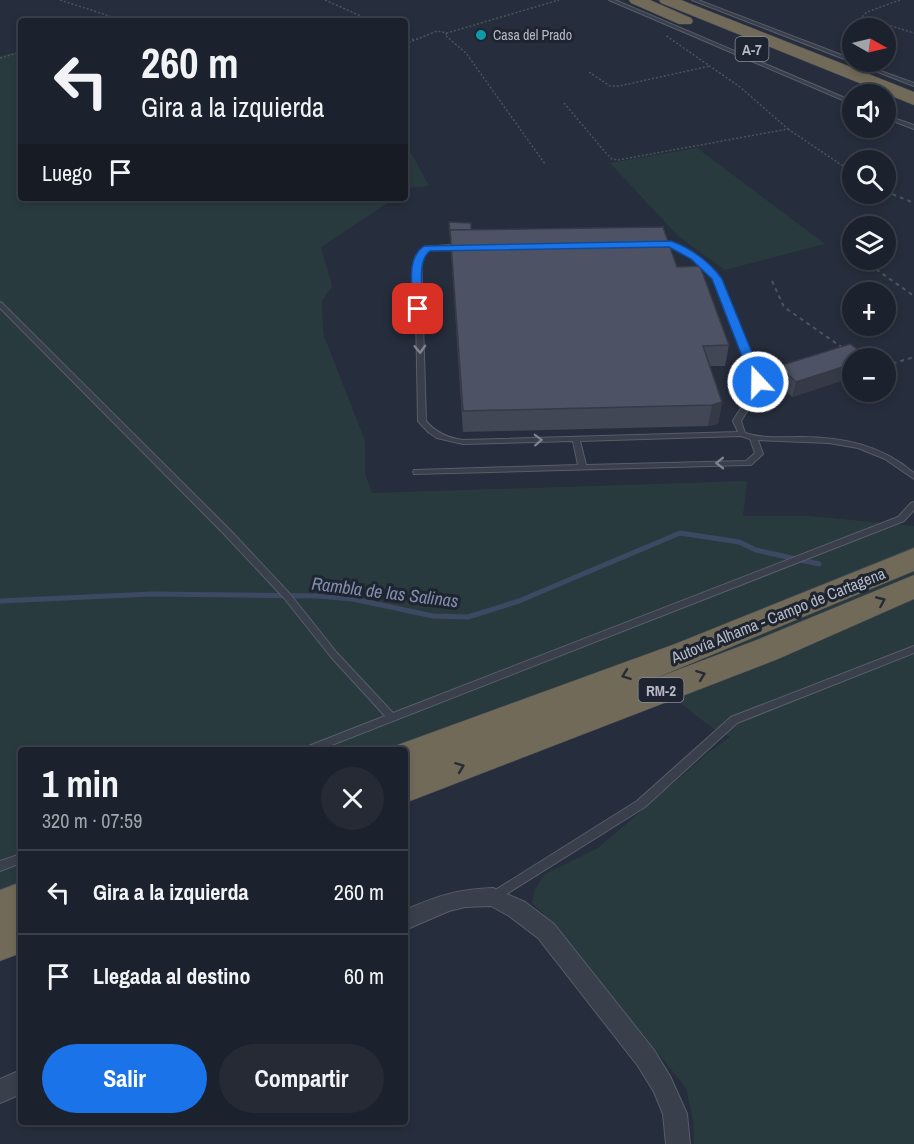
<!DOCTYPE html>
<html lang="es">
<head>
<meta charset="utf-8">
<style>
	:root { --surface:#1c222d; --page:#252a35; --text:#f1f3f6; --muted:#a0a4aa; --line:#3a3f49; --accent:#1a73e8 }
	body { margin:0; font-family:"Archivo Narrow",sans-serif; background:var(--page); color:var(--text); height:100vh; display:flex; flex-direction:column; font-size:22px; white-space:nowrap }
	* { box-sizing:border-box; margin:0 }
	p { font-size:20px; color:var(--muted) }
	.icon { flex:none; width:33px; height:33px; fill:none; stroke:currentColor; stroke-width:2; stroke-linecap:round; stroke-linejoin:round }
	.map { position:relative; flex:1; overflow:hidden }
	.sheet { position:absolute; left:18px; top:747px; width:390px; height:378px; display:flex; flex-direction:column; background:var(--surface); border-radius:6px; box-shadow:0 3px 9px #0003,0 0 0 2px var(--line) }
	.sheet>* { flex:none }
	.guide { position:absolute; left:18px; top:18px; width:390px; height:183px; border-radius:6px; box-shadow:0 3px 9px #0003,0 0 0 2px var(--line); background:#1c222d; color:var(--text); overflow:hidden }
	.needle { width:39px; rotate:98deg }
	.tools { position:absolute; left:842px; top:18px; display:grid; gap:12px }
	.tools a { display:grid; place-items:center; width:54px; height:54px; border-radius:50%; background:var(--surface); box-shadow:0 3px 9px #0003,0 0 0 2px var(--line); font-size:30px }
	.pin { position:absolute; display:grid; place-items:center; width:51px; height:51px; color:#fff; margin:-26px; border-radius:12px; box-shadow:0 3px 9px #0006 }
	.me { position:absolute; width:66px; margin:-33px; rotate:339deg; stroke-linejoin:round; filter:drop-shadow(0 0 4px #0008) }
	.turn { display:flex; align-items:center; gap:21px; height:126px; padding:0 24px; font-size:27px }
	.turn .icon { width:78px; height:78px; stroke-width:2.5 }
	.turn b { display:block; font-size:42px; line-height:51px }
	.then { display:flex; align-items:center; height:57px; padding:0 24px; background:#0003; gap:12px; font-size:22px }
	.round { display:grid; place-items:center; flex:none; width:63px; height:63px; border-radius:32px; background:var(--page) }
	.overview { display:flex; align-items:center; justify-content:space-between; height:102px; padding:0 24px }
	h1 { font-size:36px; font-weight:800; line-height:45px }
	.primary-button { display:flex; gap:12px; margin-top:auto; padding:12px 24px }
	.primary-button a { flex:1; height:69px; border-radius:36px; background:var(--accent); color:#fff; font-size:24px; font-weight:800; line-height:69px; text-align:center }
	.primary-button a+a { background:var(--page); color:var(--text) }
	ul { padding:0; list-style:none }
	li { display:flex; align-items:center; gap:18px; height:84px; padding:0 24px; border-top:2px solid var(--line) }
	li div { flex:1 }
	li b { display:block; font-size:22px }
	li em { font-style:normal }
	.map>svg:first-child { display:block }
	.green { fill:#293a3e }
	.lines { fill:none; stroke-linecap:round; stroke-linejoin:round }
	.stream { stroke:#3d4963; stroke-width:5 }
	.service-casing { stroke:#585d6a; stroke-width:2 }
	.minor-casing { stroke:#585d6a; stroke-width:2 }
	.motorway-casing { stroke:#454a57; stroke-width:1 }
	.path-far1 { stroke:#48575c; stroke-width:1.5; stroke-dasharray:2 2; stroke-linecap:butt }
	.path { stroke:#48575c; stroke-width:2; stroke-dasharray:4 4; stroke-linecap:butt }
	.service { fill:#3a3f4c; fill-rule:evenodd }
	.minor { fill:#3a3f4c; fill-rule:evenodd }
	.motorway { fill:#716a58; fill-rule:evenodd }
	.wall { fill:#424756 }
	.shaded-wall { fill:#363a46 }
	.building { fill:#4d5364; stroke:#363a46; stroke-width:1.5 }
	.oneway { stroke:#7e8390 }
	.oneway2 { stroke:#272b35 }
	.route { fill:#1a73e8; stroke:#114b97; stroke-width:1.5 }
	.culture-dot { fill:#0f9aa8; stroke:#1f2431; stroke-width:2 }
	.labels { text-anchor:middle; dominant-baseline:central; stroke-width:6; stroke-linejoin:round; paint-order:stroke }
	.far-poi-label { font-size:14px; fill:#b6bac7; stroke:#1f2431; text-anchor:start }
	.shield { fill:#1f2431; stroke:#898d9a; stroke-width:1.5 }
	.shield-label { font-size:15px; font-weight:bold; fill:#b6bac7 }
	.street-label { font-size:16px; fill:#b6bac7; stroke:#1f2431 }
	.water-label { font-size:18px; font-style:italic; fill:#808eac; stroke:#1f2431 }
</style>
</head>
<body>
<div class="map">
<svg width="914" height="1144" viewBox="0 0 914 1144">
	<rect width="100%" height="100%" fill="#262d3c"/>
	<g class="green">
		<path d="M21 51V198H395L321 247 332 286 322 301 323 333 365 441V474L372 493 747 481 743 516H809L914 526V1144H694L693 1120 686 1088 556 926 532 903 535 889 545 874 598 848 713 749 730 737 715 730 636 669 405 750H21V897L0 905V56Z"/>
		<path d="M697 148 825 244 725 270 678 236 610 163Z"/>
		<path d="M405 152 412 154 429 186 410 188 405 191Z"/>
	</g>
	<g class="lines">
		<path class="stream" d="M0 601 152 594 318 596 353 599 433 616 468 617 519 601 680 533 739 542 756 550 819 564"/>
		<defs>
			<g id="service">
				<path d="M609 0H615L852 101V104Z"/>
				<path d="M692 0H698L852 59V62H856L914 83V86Z"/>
				<path d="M885 115 914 125V129L885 118Z"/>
				<path d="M658 240 683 247 711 268 720 279 761 382 758 393 741 421 745 433C764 439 782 437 801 437 843 437 881 445 914 473V479L885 459 858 448 829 443 758 440 763 454 751 465H748L414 474 413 472 414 470H417L578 465 573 441 463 444 437 438 428 432 418 421 415 257 426 247 460 244 463 246 460 248 430 250 421 257 426 421C436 433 448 438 463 440L738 432 733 421C740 407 752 398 755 382L714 279 707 270 679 249 656 243 655 242ZM741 436 750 439 755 453 746 461 586 465 580 441Z"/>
				<path d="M0 302 2 303 230 530 290 594 337 653 393 713 898 517 911 503 914 502V510L904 521 319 750H304L306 747 385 716 331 657 284 598 224 534 0 308Z"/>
				<path d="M914 646V653L737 723 645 807 497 900 493 902 489 900 488 897 489 894 637 801 731 717Z"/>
				<path d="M21 854V863L0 871V861Z"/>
			</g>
			<g id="minor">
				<path d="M493 888 525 902 554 924 654 1050 670 1076 687 1114 690 1144H666L663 1114 654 1092 638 1066 538 938 509 916 491 906 465 907 449 911 405 930V910C437 896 458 889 493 888Z"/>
				<path d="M21 1070V1094L0 1103V1079Z"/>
			</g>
			<g id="motorway">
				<path d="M629 0H650L691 18 693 21 691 24H679L631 3Z"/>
				<path d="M659 0H681L914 92V105L661 3Z"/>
				<path d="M914 548V571L651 680 754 641 914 575V599L778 659 405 803V772L415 768 405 772V750H390L392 747 675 644Z"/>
				<path d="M21 882V953L0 961V890Z"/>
			</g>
		</defs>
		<use href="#service" class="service-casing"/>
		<use href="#minor" class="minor-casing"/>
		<use href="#motorway" class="motorway-casing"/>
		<g class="path-far1">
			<path d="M60 0 125 21"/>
			<path d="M325 0 372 21"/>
			<path d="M900 0 867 12 862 17 914 33"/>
			<path d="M447 33 445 35 466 53 545 164"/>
			<path d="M405 35 414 40"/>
			<path d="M405 44 437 31 447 33 559 0"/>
			<path d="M0 58 21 52"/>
			<path d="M589 72 610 86H619L710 66"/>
			<path d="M564 103 605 152 612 159 618 160 788 129 740 87 665 35"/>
			<path d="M788 129 852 172"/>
		</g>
		<g class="path">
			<path d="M885 191 914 203"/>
			<path d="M842 245 852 252"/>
			<path d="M863 260 914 296"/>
			<path d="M772 281 784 307 843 348"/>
			<path d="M885 366 914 357"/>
		</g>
		<use href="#service" class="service"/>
		<use href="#minor" class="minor"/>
		<use href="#motorway" class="motorway"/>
	</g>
	<g class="wall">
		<path d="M449 222 471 230 677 267 729 345 725 366H710L722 402 718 424 708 426 463 432Z"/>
		<path d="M864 354 862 358H852V372L850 378 792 397 776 381 779 366Z"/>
	</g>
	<g class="shaded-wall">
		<path d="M864 354 862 358H852V372L850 378 792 397 796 382 849 359Z"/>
		<path d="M722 402 718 424 708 426 712 405Z"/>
	</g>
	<g class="building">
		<path d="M449 222 471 223V230H450V236Z"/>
		<path d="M663 227 677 267 700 266 729 345 703 346 722 402 712 405 463 411 450 230Z"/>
		<path d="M850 344 864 354 849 359 852 361V364L796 382 779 366Z"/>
	</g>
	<defs><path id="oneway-chevron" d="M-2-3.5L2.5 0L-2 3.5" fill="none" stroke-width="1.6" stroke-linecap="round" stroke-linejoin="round" transform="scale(1.5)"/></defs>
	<g class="oneway">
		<use href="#oneway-chevron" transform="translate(420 349) rotate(88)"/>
		<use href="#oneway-chevron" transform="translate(538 440) rotate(-2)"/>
		<use href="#oneway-chevron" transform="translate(720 463) rotate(179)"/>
	</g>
	<g class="oneway2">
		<use href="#oneway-chevron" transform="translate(881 601) rotate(-23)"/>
		<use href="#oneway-chevron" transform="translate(626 675) rotate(160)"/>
		<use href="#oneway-chevron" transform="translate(701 675) rotate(-21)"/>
		<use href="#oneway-chevron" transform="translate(460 767) rotate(-21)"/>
	</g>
	<path class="route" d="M671 241C691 248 710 262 722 279L764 382 762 384H754L752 382 712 279 691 259 669 247 430 251C416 261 423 293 424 309L418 312 413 309C413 288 405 259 424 246Z"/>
	<circle class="culture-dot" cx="481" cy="35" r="6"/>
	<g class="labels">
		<g class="far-poi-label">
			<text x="493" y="35">Casa del Prado</text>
		</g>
		<g class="shield">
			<rect x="735.5" y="37" width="33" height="24" rx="4.5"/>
			<rect x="638.5" y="678" width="45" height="24" rx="4.5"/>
		</g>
		<g class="shield-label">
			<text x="752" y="49">A-7</text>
			<text x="661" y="690">RM-2</text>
		</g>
		<g class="street-label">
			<text transform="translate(778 615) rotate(-22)">Autovía Alhama - Campo de Cartagena</text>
		</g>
		<g class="water-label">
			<text transform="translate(385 592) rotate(7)">Rambla de las Salinas</text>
		</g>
	</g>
</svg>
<div class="tools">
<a><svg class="needle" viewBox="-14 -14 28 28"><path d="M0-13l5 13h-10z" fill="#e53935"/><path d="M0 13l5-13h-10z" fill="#a0a4aa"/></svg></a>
<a><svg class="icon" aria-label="sound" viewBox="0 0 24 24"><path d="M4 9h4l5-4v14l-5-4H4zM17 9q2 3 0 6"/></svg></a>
<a><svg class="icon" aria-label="search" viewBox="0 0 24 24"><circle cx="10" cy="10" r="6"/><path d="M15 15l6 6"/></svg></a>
<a><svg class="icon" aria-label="layers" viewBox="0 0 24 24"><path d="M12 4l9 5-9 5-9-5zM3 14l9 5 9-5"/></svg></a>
<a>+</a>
<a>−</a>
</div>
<div class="pin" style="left:418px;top:309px;background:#d93025"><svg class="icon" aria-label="arrive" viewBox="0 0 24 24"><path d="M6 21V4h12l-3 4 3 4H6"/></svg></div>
<svg class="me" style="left:758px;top:382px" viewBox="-20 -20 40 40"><circle r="17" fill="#1a73e8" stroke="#fff" stroke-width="3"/><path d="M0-11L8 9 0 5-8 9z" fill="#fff"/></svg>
<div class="guide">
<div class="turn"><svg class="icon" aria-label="left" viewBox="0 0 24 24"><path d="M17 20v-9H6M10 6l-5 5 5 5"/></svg><div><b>260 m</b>Gira a la izquierda</div></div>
<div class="then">Luego<svg class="icon" aria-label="arrive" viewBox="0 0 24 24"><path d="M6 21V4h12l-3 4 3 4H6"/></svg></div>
</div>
<section class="sheet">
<div class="overview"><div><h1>1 min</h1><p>320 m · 07:59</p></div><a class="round"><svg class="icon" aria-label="close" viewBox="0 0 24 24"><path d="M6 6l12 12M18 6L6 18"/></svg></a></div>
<ul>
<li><svg class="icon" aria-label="left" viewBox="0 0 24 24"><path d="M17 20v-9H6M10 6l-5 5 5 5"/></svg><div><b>Gira a la izquierda</b></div><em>260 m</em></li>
<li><svg class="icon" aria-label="arrive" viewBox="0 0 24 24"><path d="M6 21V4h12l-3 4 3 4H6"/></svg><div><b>Llegada al destino</b></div><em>60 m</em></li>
</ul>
<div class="primary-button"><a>Salir</a><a>Compartir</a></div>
</section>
</div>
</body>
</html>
